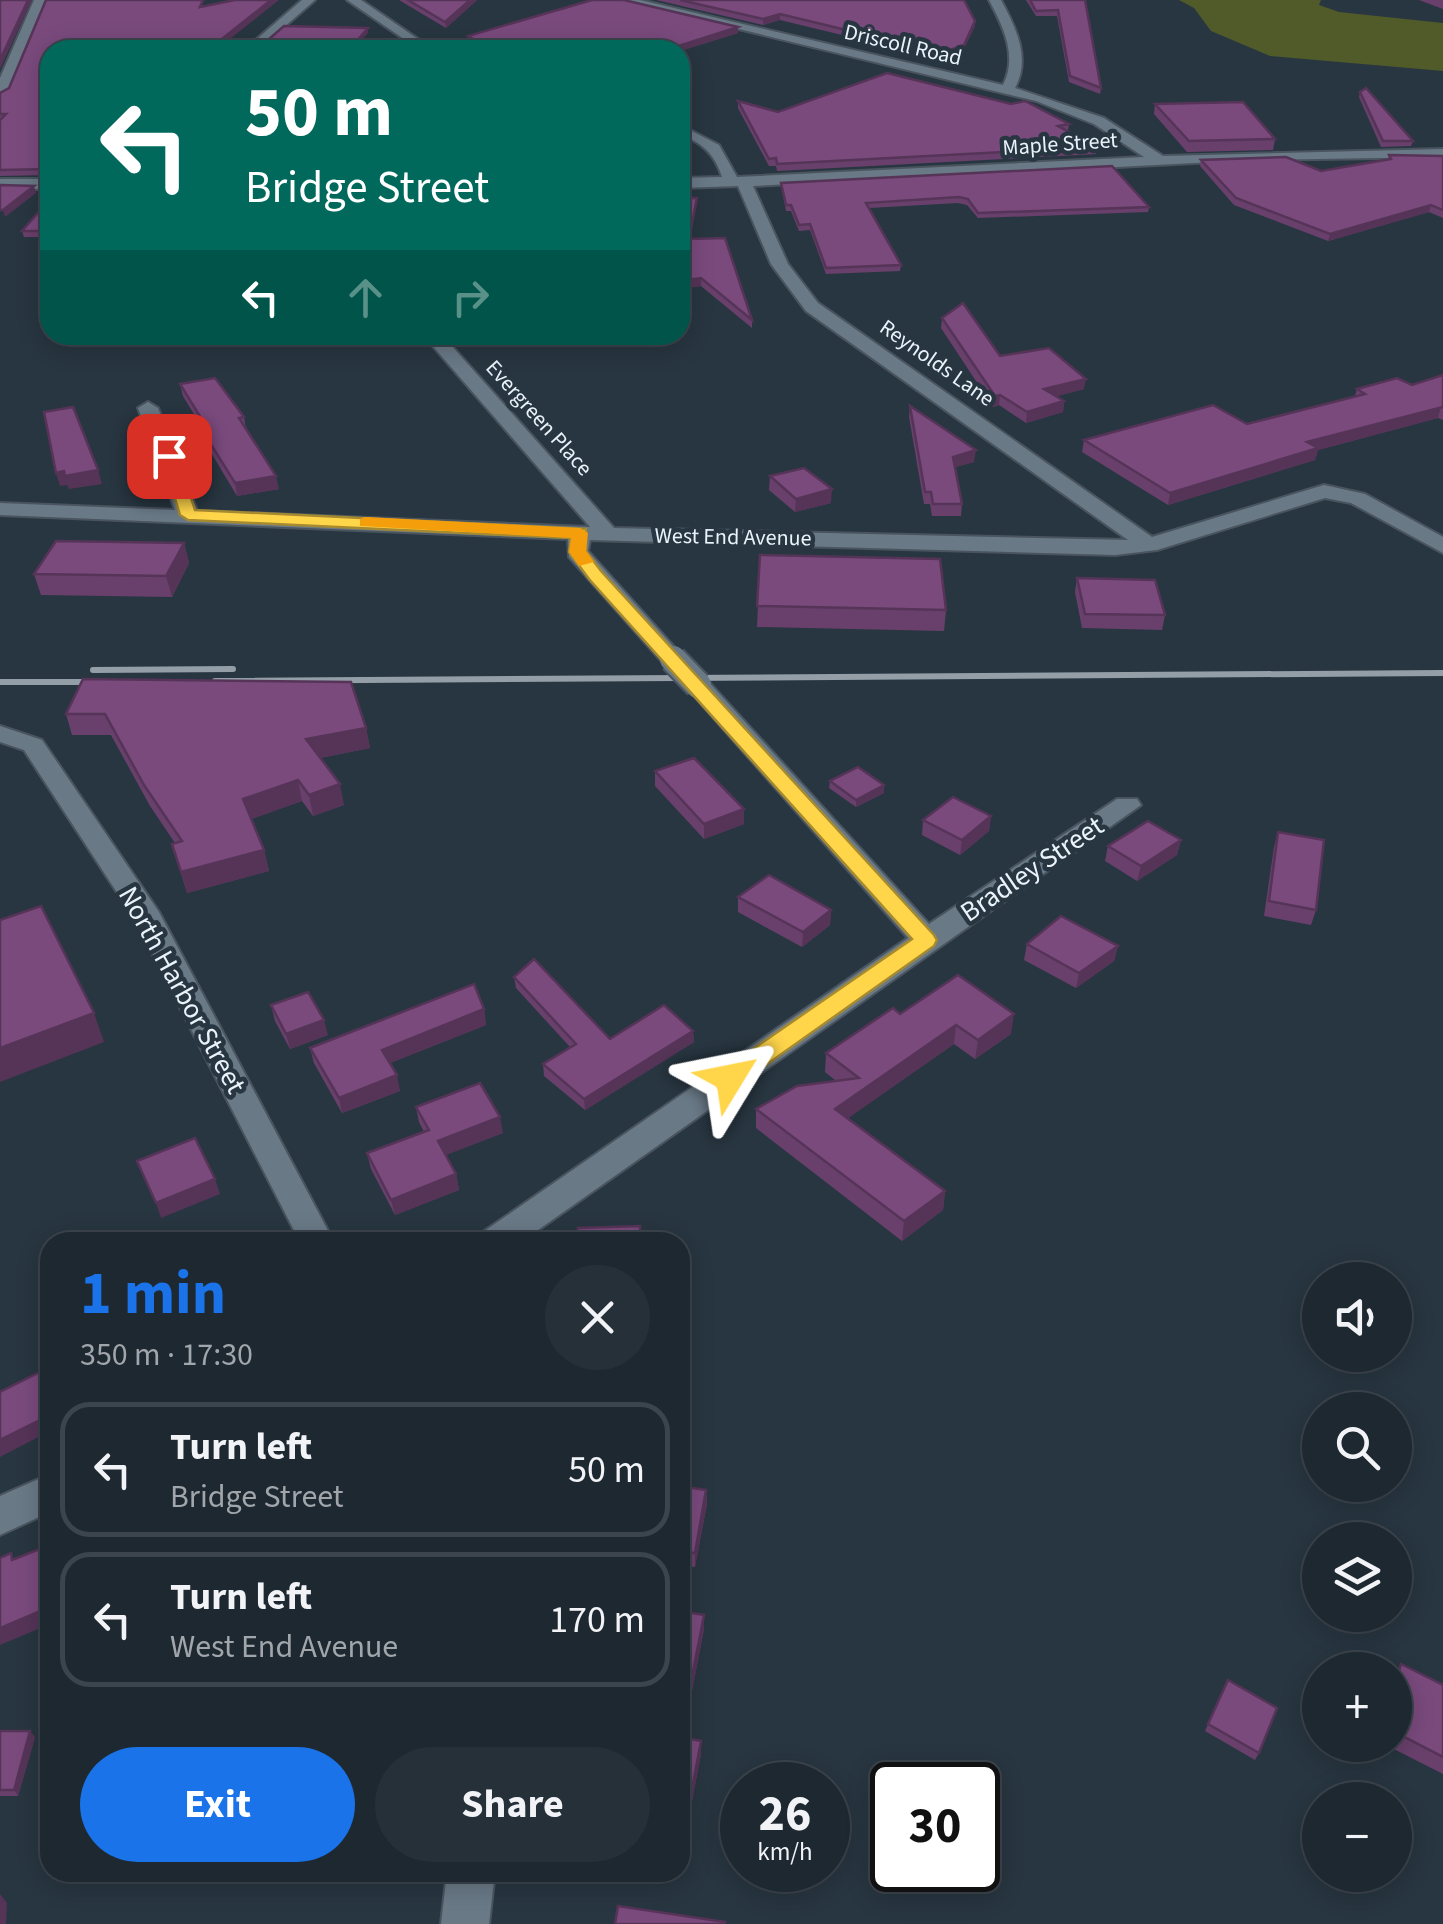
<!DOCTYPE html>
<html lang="en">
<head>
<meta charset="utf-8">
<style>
	:root { --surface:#1e2831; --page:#263039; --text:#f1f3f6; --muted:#a1a6ab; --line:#3c444d; --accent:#1a73e8 }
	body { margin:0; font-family:"Source Sans 3",sans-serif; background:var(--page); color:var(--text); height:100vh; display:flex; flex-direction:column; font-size:38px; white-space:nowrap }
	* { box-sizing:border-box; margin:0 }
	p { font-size:32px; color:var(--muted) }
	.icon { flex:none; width:55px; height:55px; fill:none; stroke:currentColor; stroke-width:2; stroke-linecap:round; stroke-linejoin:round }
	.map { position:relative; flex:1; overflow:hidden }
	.sheet { position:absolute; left:40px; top:1232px; width:650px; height:650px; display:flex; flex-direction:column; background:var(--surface); border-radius:30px; box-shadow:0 5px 25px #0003,0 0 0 2px var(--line) }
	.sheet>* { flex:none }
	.top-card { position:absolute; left:40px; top:40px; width:650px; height:305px; border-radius:30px; box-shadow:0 5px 25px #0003,0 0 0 2px var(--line); background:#00695c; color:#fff; overflow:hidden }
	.buttons { position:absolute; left:1302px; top:1262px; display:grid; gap:20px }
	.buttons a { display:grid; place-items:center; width:110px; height:110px; border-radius:50%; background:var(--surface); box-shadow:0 5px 25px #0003,0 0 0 2px var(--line); font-size:50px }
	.speed { position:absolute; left:720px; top:1762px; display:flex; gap:20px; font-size:50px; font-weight:700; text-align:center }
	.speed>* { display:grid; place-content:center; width:130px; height:130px; border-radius:50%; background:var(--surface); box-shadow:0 5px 25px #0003,0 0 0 2px var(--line); line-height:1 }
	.speed small { font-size:25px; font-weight:400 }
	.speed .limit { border:5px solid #111; border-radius:15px; background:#fff; color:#111 }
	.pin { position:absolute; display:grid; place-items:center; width:85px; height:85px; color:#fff; margin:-42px; border-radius:20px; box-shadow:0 5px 15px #0006 }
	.me { position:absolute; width:110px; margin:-55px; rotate:55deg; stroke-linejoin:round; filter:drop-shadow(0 0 8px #0008) }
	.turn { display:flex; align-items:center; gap:35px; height:210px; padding:0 40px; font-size:45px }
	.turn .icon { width:130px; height:130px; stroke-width:2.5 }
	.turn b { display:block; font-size:70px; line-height:85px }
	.lanes { display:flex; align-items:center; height:95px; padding:0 40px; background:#0003; justify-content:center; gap:50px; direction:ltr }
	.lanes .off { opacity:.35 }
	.round { display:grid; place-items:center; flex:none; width:105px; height:105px; border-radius:52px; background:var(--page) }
	.summary { display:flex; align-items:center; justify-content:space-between; height:170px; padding:0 40px }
	h1 { font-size:60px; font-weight:700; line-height:75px; color:var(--accent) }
	.primary-button { display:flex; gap:20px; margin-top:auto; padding:20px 40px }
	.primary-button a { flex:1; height:115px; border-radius:60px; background:var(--accent); color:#fff; font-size:40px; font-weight:700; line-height:115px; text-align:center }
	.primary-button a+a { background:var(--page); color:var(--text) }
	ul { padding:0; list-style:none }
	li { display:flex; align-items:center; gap:30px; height:135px; margin:0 20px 15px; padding:0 20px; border:5px solid var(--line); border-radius:30px }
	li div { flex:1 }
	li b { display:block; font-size:38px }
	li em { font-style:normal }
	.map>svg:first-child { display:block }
	.green { fill:#515a29 }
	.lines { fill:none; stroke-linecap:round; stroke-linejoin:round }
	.minor-casing { stroke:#49545f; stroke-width:4 }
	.minor { fill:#697986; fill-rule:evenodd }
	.rail { stroke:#939ea7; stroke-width:6 }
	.minor-bridge-casing { stroke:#49545f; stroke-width:30; stroke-linecap:butt }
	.minor-bridge { stroke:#697986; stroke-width:26 }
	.wall { fill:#69406c }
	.shaded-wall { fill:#553458 }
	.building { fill:#7a4a7d; stroke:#553458; stroke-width:2.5 }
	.route { fill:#ffd54a; stroke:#a68a30; stroke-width:2.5 }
	.slow { fill:#f59e0b }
	.labels { text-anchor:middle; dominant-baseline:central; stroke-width:9; stroke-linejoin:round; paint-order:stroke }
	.far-street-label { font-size:22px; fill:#eaf2fa; stroke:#283641 }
	.street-label { font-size:28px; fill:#eaf2fa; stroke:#283641 }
</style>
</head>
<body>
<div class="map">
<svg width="1443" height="1924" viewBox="0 0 1443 1924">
	<rect width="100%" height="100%" fill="#283641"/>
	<path class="green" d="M1179 0H1321L1319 5 1339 12 1443 23V71L1270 56 1211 31 1194 8Z"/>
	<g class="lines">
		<defs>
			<g id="minor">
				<path d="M34 0H46L7 93 0 97V78Z"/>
				<path d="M302 0H315L258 50H244Z"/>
				<path d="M347 0H361L434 50H420Z"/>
				<path d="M619 0H640L1003 85C1018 56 1003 26 989 0H1001C1016 28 1031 58 1015 88L1104 118 1163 156 1443 149V157L1252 160 753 186 788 264 818 303 1152 537 1324 485 1365 494 1443 537V553L1351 503 1325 498 1157 550 1115 555 590 540 588 551 685 659 673 666 664 664 569 557 568 539 0 515V503L175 510 138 408 148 402 158 408 197 511 590 527 424 336 442 335 614 528 1128 540 806 311 771 264 738 186 680 188V178L722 177C715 154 702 143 680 134V125L719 145 737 177 1144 157 1094 124 1036 101Z"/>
				<rect x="0" y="179" width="50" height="10"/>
				<path d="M698 678 707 680 929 924 1117 799H1137L1141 805 521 1242H478L483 1232 908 938 689 690 686 685Z"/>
				<path d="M0 726 42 740 159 912 334 1242H300L135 920 24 750 0 742Z"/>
				<path d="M50 1474V1512L0 1535V1496Z"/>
				<path d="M447 1872H495L489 1924H441Z"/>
			</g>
		</defs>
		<use href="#minor" class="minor-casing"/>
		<use href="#minor" class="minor"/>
		<g class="rail">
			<path d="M93 670 233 669"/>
			<path d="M215 681 1443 673"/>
			<path d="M0 682H110"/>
		</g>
		<defs>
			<path id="minor-bridge" d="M673 659 698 685"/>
		</defs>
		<use href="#minor-bridge" class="minor-bridge-casing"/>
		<use href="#minor-bridge" class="minor-bridge"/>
	</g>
	<g class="wall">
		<path d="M399 0H477L446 28Z"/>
		<path d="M656 0H964L975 26 963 50 941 59 780 20 763 25Z"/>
		<path d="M1026 0H1085L1101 88 1100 94 1069 82 1057 16H1036Z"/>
		<path d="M1419 0H1443V9Z"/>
		<path d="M738 27V33L680 51 484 50 469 41 468 36Z"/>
		<path d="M50 50V175L0 176V93L9 88Z"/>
		<path d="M1360 92 1413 141 1411 146 1381 147 1359 97Z"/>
		<path d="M738 101 778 112 1069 124 1068 131 1097 147 1096 154 777 171 776 166H769L738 108Z"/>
		<path d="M1155 104 1275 139 1273 150 1187 152 1154 114Z"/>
		<path d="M1389 155 1443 156V218L1429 212 1328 241 1234 205 1200 166 1201 160 1321 171 1388 160Z"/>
		<path d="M781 183 1149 207 1148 212 978 218 967 205 958 203 869 208 901 265 900 271 826 274 810 230 799 231 791 211H786Z"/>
		<path d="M50 199V237H24L22 231Z"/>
		<path d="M697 206 690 239 752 320V328L701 286 680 289Z"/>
		<path d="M942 318 1000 356 1084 389 1056 396 1064 401 1063 412 1026 423 999 405 993 407 941 328Z"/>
		<path d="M1443 375V420L1438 418 1318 450 1315 460 1168 505 1082 452 1084 440 1247 424 1355 396 1357 389 1412 385Z"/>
		<path d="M180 384 244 417 246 429 279 489 237 496 198 431 195 419H197L183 396Z"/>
		<path d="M910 406 974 462 955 467 962 504 961 516H932L930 504H924L909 417Z"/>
		<path d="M770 476 831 503 795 512 769 490Z"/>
		<path d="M184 543 189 563 172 597 41 595 34 574Z"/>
		<path d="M760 555 946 610 944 631 757 627Z"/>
		<path d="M1077 578 1165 615 1162 630 1082 628 1075 592Z"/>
		<path d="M83 679 366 728 370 748 320 758 344 805 313 816 302 801 251 819 264 850 269 871 187 893 172 844 175 843 150 806 111 735H72L66 714Z"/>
		<path d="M655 771 744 824 704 839 655 786Z"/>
		<path d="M830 781 884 785V793L856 807 829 788Z"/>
		<path d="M991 816 989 831 960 855 922 835 923 820Z"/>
		<path d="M1278 832 1316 910 1311 925 1264 916 1274 847Z"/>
		<path d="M1181 840 1177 855 1137 881 1105 861 1108 846Z"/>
		<path d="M738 897 831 910 830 925 802 947 738 912Z"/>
		<path d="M1027 944 1118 946 1114 961 1076 988 1024 960Z"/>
		<path d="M514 977 610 1039 693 1031 694 1042 585 1110 544 1076 543 1064 570 1047 516 988Z"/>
		<path d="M271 1005 328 1035 290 1049 275 1021Z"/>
		<path d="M484 1009 486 1025 390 1063 400 1091 342 1113 314 1063 310 1048Z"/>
		<path d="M900 1014 1011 1034 975 1059 954 1044 848 1118 945 1191 943 1210 902 1241 756 1128V1109L836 1081 825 1072 826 1053Z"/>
		<path d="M416 1107 503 1133 445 1155 456 1174 459 1190 395 1215 371 1169 367 1153 424 1132 419 1122Z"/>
		<path d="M680 1486 706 1490 707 1504 695 1567 680 1565Z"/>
		<path d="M680 1611 704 1615V1629L691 1696 680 1694Z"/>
		<path d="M1401 1664 1443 1685V1774L1386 1745H1395V1674Z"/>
		<path d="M1228 1680 1259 1753 1255 1760 1205 1731Z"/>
		<path d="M0 1731 35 1737 18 1796H0Z"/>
		<path d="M680 1737 701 1754 685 1838 680 1837Z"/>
		<path d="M73 1872H148L77 1878Z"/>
	</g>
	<g class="shaded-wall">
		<path d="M28 0H32L0 69V60Z"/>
		<path d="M271 0H279L216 50H208Z"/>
		<path d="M470 0H477L446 28 445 22Z"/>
		<path d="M780 14V20L763 25V19Z"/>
		<path d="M975 21V26L963 50 941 59 942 53Z"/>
		<path d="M738 27V33L680 51 666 50Z"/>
		<path d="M368 28V33L354 50H349Z"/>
		<path d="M34 186 36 193 5 217 3 210Z"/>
		<path d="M1431 205 1429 212 1328 241 1330 234Z"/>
		<path d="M701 278V286L680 289V281Z"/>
		<path d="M1086 379 1084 389 1043 400 1044 389Z"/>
		<path d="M1000 395 999 405 993 407 995 396Z"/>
		<path d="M1064 401 1063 412 1026 423 1027 412Z"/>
		<path d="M1441 406 1438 418 1318 450 1315 460 1168 505 1170 493 1307 442Z"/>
		<path d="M976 450 974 462 952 468 953 457Z"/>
		<path d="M98 470 102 484 69 489 67 485 60 486 56 473Z"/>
		<path d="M276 476 279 489 237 496 235 483Z"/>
		<path d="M832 489 831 503 795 512 796 499Z"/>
		<path d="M184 543 189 563 172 597 166 576Z"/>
		<path d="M366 728 370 748 310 760 306 739Z"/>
		<path d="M298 780 302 801 248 820 243 799Z"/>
		<path d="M340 784 344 805 313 816 309 795Z"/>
		<path d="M884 785V793L856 807V800Z"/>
		<path d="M744 809V824L704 839V824Z"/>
		<path d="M991 816 989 831 960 855 962 840Z"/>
		<path d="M1181 840 1177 855 1137 881 1141 866Z"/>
		<path d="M264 850 269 871 187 893 181 872Z"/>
		<path d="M831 910 830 925 802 947 803 932Z"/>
		<path d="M1118 946 1114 961 1076 988 1079 973Z"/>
		<path d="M484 1009 486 1025 385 1065 382 1050Z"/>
		<path d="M94 1013 104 1042 0 1082V1048Z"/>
		<path d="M1014 1014 1011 1034 975 1059 978 1040Z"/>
		<path d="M324 1020 328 1035 290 1049 286 1034Z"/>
		<path d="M956 1025 954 1044 834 1128 835 1109Z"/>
		<path d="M693 1031 694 1042 585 1110 584 1099Z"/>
		<path d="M397 1075 400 1091 342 1113 339 1098Z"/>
		<path d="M500 1117 503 1133 441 1157 438 1141Z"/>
		<path d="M456 1174 459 1190 395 1215 391 1200Z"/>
		<path d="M215 1179 220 1194 161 1218 156 1203Z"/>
		<path d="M945 1191 943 1210 902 1241 904 1221Z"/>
		<path d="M50 1415V1431L0 1457V1440Z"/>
		<path d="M706 1490 707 1504 695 1567V1553Z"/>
		<path d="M50 1607V1624L0 1645V1628Z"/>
		<path d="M704 1615V1629L691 1696V1682Z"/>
		<path d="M30 1731 35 1737 18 1796 14 1790Z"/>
		<path d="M701 1741V1754L685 1838V1826Z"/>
		<path d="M0 1894 7 1903 6 1924H0Z"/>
	</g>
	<g class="building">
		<path d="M0 0H28L0 60Z"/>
		<path d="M46 0H203L200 7 235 0H271L208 50H50V170L48 169 0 170V120L6 114H0V93L9 88Z"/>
		<path d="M408 0H470L445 22Z"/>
		<path d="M592 0H624L738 27 666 50H493L468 36Z"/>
		<path d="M680 0H964L975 21 964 45 942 53 780 14 763 19Z"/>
		<path d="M1030 0H1085L1101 88 1070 76 1058 10 1036 11Z"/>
		<path d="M284 26 368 28 349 50H240L242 48 260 47Z"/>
		<path d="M887 73 1011 104 1025 101 1069 124 1058 126 1097 147 777 164 776 158 769 159 738 101 778 112Z"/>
		<path d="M1366 88 1413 141H1383L1360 92Z"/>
		<path d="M1243 102 1275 139 1189 141 1155 104Z"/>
		<path d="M1389 155 1443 156V210L1431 205 1330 234 1236 198 1201 160 1286 157 1321 171 1391 159Z"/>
		<path d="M1112 166 1149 207 978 213 968 199 959 197 866 203 901 265 826 268 810 224 799 225 791 205H786L781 183Z"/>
		<path d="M0 185 34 186 3 210H0Z"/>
		<path d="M680 198H697L689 239 725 238 752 320 701 278 680 281Z"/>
		<path d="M50 199V231H22Z"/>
		<path d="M963 303 1000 356 1049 348 1086 379 1044 389 1064 401 1027 412 1000 395 995 396 942 318Z"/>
		<path d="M1443 375V407L1307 442 1318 448 1170 493 1084 440 1213 405 1247 424 1365 394 1357 389 1397 378 1412 385Z"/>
		<path d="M215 378 244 417 239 418 276 476 235 483 195 419 201 418 180 384Z"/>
		<path d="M910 406 976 450 953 457 962 504H933L931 492H925Z"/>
		<path d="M73 407 98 470 65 476 64 471 56 473 44 412Z"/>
		<path d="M804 468 832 489 796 499 770 476Z"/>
		<path d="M56 541 184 543 166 576 34 574Z"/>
		<path d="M760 555 940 559 946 610 757 606Z"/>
		<path d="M1077 578 1155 580 1165 615 1085 614Z"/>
		<path d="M83 679 351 682 366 728 306 739 340 784 309 795 298 780 243 799 264 850 181 872 172 844 182 841 144 785 105 714H66Z"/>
		<path d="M694 758 744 809 704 824 655 771Z"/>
		<path d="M858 767 884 785 856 800 830 781Z"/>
		<path d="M953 797 991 816 962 840 923 820Z"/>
		<path d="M1148 821 1181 840 1141 866 1108 846Z"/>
		<path d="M1278 832 1324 840 1316 910 1269 901Z"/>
		<path d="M769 875 831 910 803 932 738 897Z"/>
		<path d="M41 906 94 1013 0 1048V920Z"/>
		<path d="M1061 916 1118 946 1079 973 1027 944Z"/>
		<path d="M534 959 610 1039 664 1005 693 1031 584 1099 543 1064 576 1044 514 977Z"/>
		<path d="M958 975 1014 1014 978 1040 956 1025 835 1109 945 1191 904 1221 756 1109 797 1086 859 1078 826 1053 893 1008 900 1014Z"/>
		<path d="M474 984 484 1009 382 1050 397 1075 339 1098 310 1048Z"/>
		<path d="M308 992 324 1020 286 1034 271 1005Z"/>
		<path d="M480 1083 500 1117 438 1141 456 1174 391 1200 367 1153 429 1130 416 1107Z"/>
		<path d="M195 1138 215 1179 156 1203 137 1161Z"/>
		<path d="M640 1226V1242H578V1228Z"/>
		<path d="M50 1367V1415L0 1440V1392Z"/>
		<path d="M680 1486 706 1490 695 1553 680 1551Z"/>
		<path d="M50 1545V1607L0 1628V1558L11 1553 12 1560Z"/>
		<path d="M680 1611 704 1615 691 1682 680 1680Z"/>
		<path d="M1401 1664 1443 1685V1757L1395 1732V1683Z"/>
		<path d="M1228 1680 1277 1708 1259 1753 1208 1724Z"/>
		<path d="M0 1731H30L14 1790H0Z"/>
		<path d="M680 1737 701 1741 685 1826 680 1825Z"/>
		<path d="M618 1906 725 1922 724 1924H615Z"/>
	</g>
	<path class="route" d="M169 451 177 456 195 510 586 529V551L601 571 934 935 937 940 934 946 739 1084H721L718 1078 721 1071 912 939 589 579 569 552 571 538 188 520 180 515 162 456Z"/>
	<path class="slow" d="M365 517 580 528 588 533 586 551 594 562 579 566 569 552 571 538 360 526V519Z"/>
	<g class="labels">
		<g class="far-street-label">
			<text transform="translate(903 45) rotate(13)">Driscoll Road</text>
			<text transform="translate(1060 144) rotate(-4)">Maple Street</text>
			<text transform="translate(937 363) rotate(35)">Reynolds Lane</text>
			<text transform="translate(539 418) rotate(48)">Evergreen Place</text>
			<text transform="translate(733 537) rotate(1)">West End Avenue</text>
		</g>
		<g class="street-label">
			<text transform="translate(1032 869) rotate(-34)">Bradley Street</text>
			<text transform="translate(182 990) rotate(61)">North Harbor Street</text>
		</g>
	</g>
</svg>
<div class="buttons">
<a><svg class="icon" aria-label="sound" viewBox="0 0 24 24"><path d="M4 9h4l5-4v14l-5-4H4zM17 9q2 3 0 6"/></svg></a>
<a><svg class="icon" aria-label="search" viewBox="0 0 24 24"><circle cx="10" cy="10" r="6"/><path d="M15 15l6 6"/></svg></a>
<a><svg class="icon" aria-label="layers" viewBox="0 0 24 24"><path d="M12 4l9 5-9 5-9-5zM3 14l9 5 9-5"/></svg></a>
<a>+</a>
<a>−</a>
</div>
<div class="speed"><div>26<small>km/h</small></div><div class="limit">30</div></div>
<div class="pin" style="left:169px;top:456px;background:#d93025"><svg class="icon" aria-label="arrive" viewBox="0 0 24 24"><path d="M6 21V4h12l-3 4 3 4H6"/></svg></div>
<svg class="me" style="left:730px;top:1078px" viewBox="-20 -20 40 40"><path d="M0-17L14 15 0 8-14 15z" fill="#ffd54a" stroke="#fff" stroke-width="4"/></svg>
<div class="top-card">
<div class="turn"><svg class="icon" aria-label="left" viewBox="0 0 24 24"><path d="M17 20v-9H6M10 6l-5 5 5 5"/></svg><div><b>50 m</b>Bridge Street</div></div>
<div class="lanes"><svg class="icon" aria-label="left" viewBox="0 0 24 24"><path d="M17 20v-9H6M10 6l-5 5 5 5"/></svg><svg class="icon off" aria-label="ahead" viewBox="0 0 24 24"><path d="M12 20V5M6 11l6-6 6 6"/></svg><svg class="icon off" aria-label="right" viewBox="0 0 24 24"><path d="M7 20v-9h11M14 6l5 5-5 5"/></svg></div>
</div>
<section class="sheet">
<div class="summary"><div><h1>1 min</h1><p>350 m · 17:30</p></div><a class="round"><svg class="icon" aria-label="close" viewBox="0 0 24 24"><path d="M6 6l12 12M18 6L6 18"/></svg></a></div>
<ul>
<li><svg class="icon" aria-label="left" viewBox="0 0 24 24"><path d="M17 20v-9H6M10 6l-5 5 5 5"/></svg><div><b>Turn left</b><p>Bridge Street</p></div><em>50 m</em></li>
<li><svg class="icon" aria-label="left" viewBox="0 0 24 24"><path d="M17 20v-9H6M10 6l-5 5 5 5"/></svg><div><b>Turn left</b><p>West End Avenue</p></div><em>170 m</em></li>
</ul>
<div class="primary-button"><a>Exit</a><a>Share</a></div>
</section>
</div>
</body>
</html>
